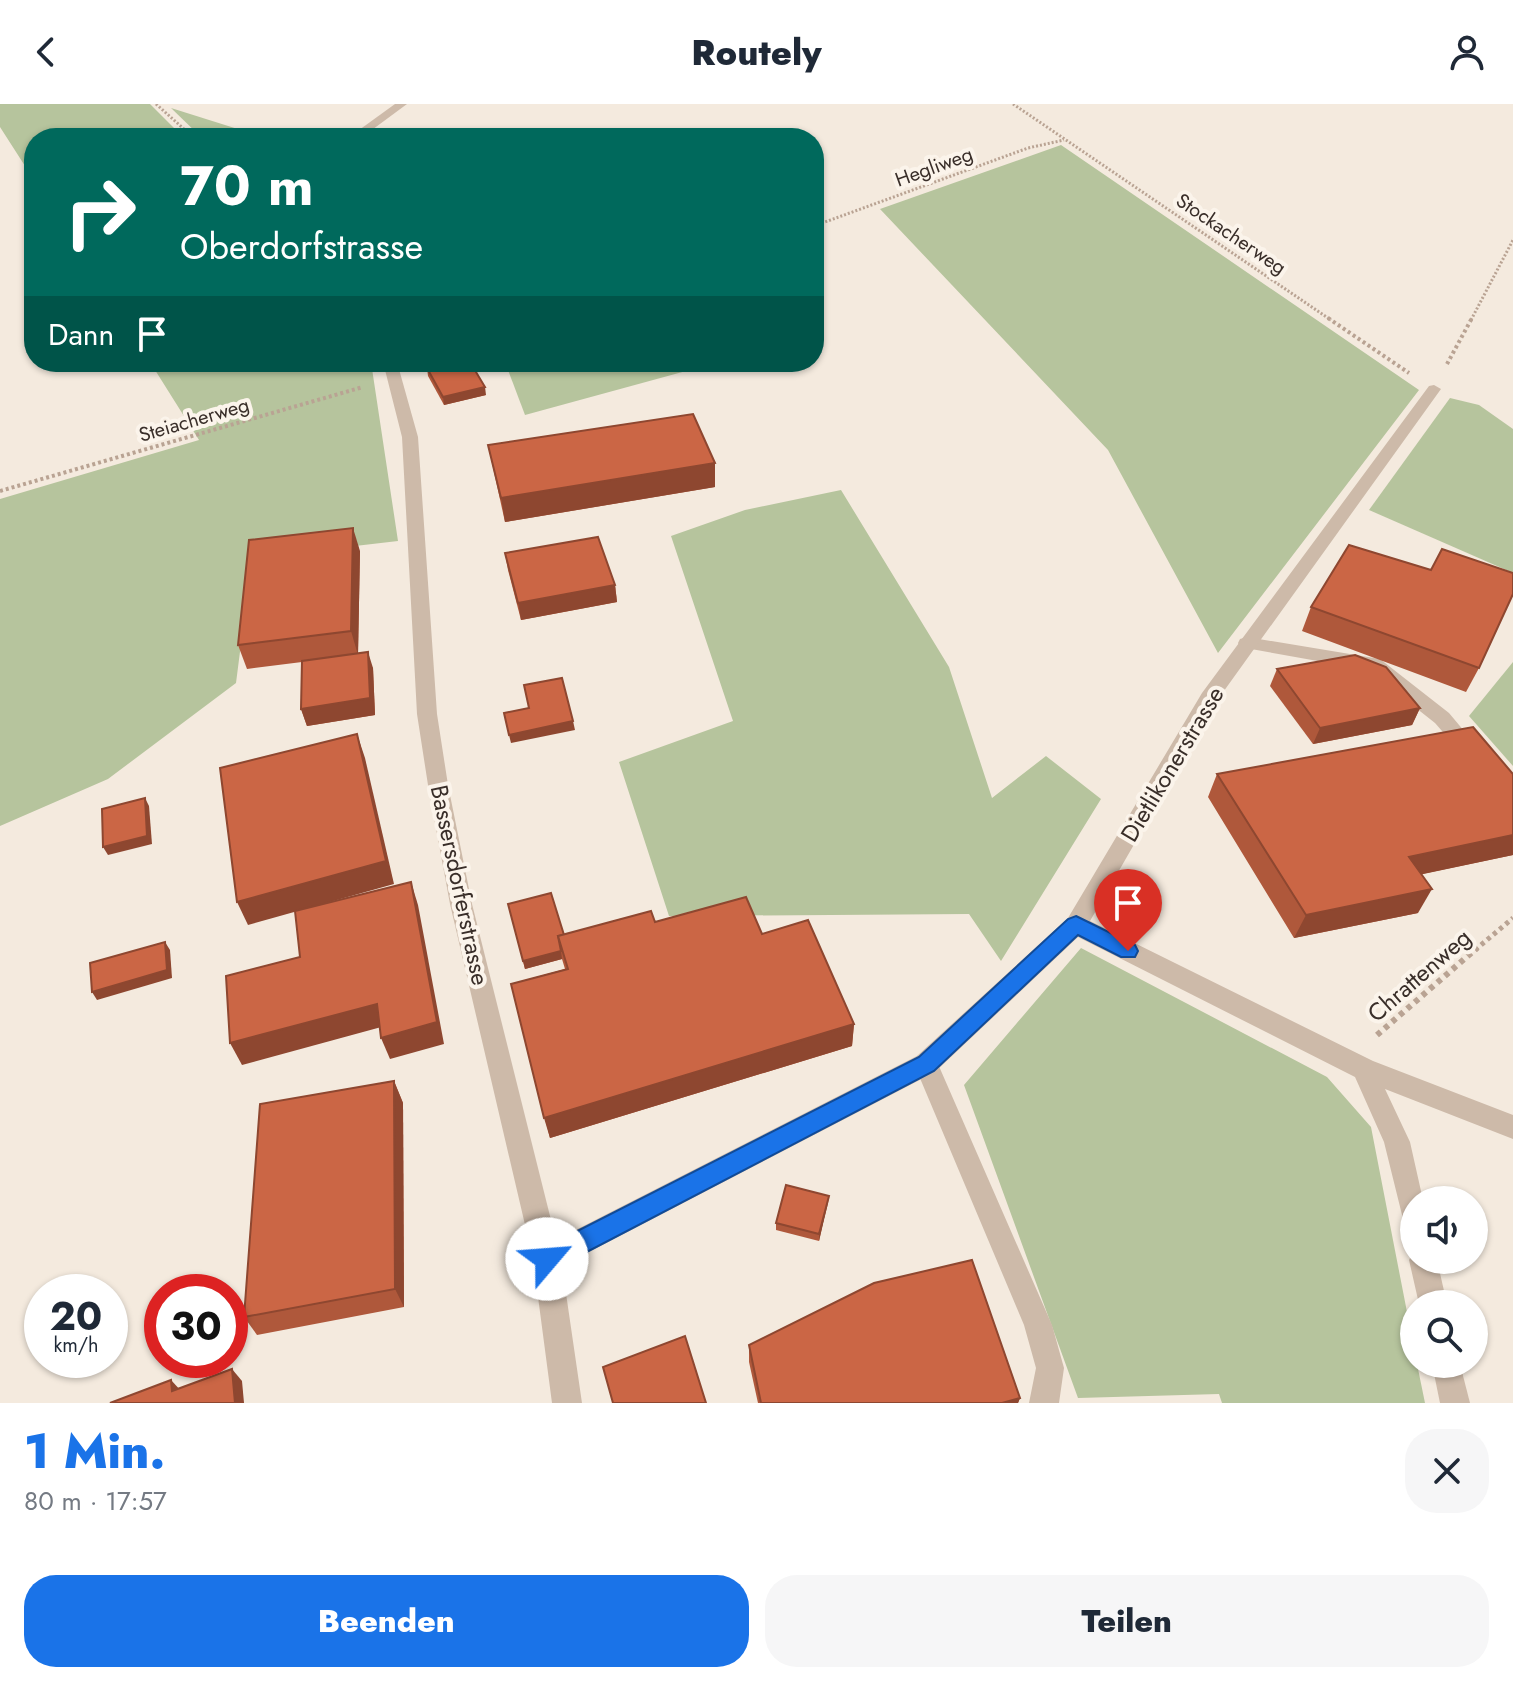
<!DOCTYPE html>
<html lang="de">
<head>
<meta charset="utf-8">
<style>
	:root { --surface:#fff; --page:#f6f6f7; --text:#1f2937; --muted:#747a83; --accent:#1a73e8 }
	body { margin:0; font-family:Jost,sans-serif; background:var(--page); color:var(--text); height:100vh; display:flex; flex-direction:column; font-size:30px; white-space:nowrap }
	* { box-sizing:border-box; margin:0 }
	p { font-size:26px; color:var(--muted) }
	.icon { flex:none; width:44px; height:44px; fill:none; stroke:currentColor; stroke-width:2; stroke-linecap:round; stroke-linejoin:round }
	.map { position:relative; height:1299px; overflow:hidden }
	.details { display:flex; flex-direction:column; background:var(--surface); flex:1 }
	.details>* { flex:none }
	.hud { position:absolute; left:24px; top:24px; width:800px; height:244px; border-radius:32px; box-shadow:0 2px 6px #0004; background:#00695c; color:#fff; overflow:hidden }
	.controls { position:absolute; left:1400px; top:1082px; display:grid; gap:16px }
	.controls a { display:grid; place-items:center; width:88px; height:88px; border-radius:50%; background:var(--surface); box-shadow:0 2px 6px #0004; font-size:40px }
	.speed { position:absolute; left:24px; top:1170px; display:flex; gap:16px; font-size:40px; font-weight:700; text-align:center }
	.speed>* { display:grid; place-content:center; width:104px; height:104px; border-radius:50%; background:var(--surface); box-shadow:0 2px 6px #0004; line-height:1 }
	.speed small { font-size:20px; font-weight:400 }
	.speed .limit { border:12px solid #d22; background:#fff; color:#111 }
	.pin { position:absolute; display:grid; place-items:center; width:68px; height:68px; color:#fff; margin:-82px -34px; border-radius:50% 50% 50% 0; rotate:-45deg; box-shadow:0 0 8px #0007 }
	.pin .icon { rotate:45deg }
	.me { position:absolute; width:88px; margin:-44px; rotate:63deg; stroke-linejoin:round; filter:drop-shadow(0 0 6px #0008) }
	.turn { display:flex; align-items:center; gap:28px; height:168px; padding:0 24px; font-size:36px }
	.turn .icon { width:104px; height:104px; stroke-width:2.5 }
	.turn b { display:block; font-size:56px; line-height:68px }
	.then { display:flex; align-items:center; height:76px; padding:0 24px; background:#0003; gap:16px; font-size:30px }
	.round { display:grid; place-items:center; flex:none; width:84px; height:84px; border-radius:32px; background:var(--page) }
	.head { display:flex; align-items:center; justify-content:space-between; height:136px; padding:0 24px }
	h1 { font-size:48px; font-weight:800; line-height:60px; color:var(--accent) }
	.primary-button { display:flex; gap:16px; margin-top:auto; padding:16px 24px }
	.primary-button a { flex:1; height:92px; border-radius:32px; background:var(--accent); color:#fff; font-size:32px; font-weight:800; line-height:92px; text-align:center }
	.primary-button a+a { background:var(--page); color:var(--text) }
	header { display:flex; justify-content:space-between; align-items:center; height:104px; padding:0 24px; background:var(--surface); font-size:36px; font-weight:800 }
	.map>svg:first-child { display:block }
	.green { fill:#b6c49d }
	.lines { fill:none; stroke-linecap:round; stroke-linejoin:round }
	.path-far3 { stroke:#b9a393; stroke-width:3; stroke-dasharray:2 2; stroke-linecap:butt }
	.path-far2 { stroke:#b9a393; stroke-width:4; stroke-dasharray:3 3; stroke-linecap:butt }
	.path-far1 { stroke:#b9a393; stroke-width:5; stroke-dasharray:4 4; stroke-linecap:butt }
	.path { stroke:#b9a393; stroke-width:6; stroke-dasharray:5 5; stroke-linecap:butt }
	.lane { fill:#cdbaa9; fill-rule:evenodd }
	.street { fill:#cdbaa9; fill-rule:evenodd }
	.wall { fill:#af583b }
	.shaded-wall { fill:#8e4730 }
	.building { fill:#cb6645; stroke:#8e4730; stroke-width:2 }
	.route { fill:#1a73e8; stroke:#114b97; stroke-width:2 }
	.labels { text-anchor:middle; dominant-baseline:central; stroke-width:8; stroke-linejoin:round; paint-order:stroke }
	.far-street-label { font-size:20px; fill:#392e29; stroke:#fbf4eb }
	.street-label { font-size:24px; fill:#392e29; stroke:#fbf4eb }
</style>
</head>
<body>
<header><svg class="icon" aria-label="back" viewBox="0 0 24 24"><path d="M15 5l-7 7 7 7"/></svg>Routely<svg class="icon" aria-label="person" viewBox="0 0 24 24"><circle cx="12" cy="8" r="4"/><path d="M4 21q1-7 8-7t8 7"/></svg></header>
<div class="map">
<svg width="1513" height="1299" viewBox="0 0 1513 1299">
	<rect width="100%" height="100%" fill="#f4eade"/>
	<g class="green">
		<path d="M0 0H150L184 34H34V76L0 23Z"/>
		<path d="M171 4 257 31 261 34H202Z"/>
		<path d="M1061 41 1419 286 1218 549 1108 346 880 105Z"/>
		<path d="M150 258H371L398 437 252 454 236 579 108 675 0 722V395L199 336Z"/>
		<path d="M505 258H719L525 311Z"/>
		<path d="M1450 294 1479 301 1513 325V469L1369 406Z"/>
		<path d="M841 386 949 563 992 694 1046 652 1101 695 1001 857 969 810 669 812 619 658 733 617 671 432 745 406Z"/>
		<path d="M1513 558V662L1469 612Z"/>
		<path d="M1081 844 1327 973 1371 1023 1414 1244V1260H1417L1425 1299H1222L1219 1290 1078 1294 964 981Z"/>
	</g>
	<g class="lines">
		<g class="path-far3">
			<path d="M156 0 194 34"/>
			<path d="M1013 0 1331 216"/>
			<path d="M814 122 1028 44 1064 36"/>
			<path d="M1471 216 1513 136"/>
		</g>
		<g class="path-far2">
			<path d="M1328 214 1409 269"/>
			<path d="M1447 260 1472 214"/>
			<path d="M0 387 363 283"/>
		</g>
		<path class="path-far1" d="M1475 846 1513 814"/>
		<path class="path" d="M1377 931 1477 844"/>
		<g class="lane">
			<path d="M1247 533 1380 555 1449 609 1480 646 1470 653 1463 651 1435 619 1368 566 1240 543 1238 539 1240 535Z"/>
			<path d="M926 949 935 952 938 960 1052 1221 1064 1264 1059 1299H1029L1036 1264 1024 1221 914 960 917 952Z"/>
		</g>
		<g class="street">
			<path d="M395 0H407L361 34H348Z"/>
			<path d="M383 258H397L418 333 437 610 448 681 472 800 556 1136 917 952 1068 814 1202 589 1429 282 1434 281 1441 285 1216 598 1090 817 1373 957 1513 1011V1035L1385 985 1410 1038 1423 1096H1414V1127L1405 1123 1384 1038 1355 973 1078 833 935 968 562 1162 582 1299H552L533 1155 450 800 428 681 417 610 402 333Z"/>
			<path d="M1414 1146V1156H1437L1447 1200H1419L1409 1156Z"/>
			<path d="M1432 1260H1460L1470 1299H1440Z"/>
		</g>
	</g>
	<g class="wall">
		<path d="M427 264 486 291 444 301 428 272Z"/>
		<path d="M488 341 715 383 505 418Z"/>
		<path d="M360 447 358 549 373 564 375 611 307 622 301 605 302 558 247 565 238 541Z"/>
		<path d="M505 449 615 481 617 498 521 516 508 466Z"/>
		<path d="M1431 466 1479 564 1466 588 1302 527 1311 503Z"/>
		<path d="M1277 565 1420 604 1412 621 1313 640 1270 582Z"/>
		<path d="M1217 670H1513V751L1422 770 1418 809 1294 834 1208 693Z"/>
		<path d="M508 800 564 831 655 818 762 830 854 920 852 942 550 1034 511 880 565 865 562 855 525 865Z"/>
		<path d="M394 977 403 999 404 1203 257 1231 244 1213Z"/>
		<path d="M829 1092 819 1137 776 1126V1119Z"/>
		<path d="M749 1241 1020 1294 1018 1299H758L749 1258Z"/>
	</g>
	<g class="shaded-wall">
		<path d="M485 283 486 291 444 301 443 293Z"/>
		<path d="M715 359V383L505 418 501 394Z"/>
		<path d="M353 424 360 447 358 551 351 527Z"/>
		<path d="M615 481 617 498 521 516 518 499Z"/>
		<path d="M368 548 373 564 375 611 307 622 301 605Z"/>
		<path d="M1420 604 1412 621 1313 640 1320 624Z"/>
		<path d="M573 617 575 626 511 639 509 631Z"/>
		<path d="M357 630 365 654 394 780 248 821 237 798Z"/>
		<path d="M145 694 149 702 152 740 108 751 103 743Z"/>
		<path d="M1513 731V751L1395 776 1409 753Z"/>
		<path d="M411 778 418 801 444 940 390 955 381 934Z"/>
		<path d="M1432 785 1418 809 1294 834 1306 811Z"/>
		<path d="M165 838 170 846 172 874 97 896 92 888Z"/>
		<path d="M561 847 562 855 525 865 523 857Z"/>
		<path d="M377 900 385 922 242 961 230 939Z"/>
		<path d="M854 920 852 942 550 1034 544 1014Z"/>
		<path d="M394 977 403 999 404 1203 395 1185Z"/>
		<path d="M829 1092 828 1099 819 1137V1130Z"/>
		<path d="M232 1265 242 1277 244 1299H235Z"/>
		<path d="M171 1276 182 1288 172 1287Z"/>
		<path d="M1020 1294 1018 1299H1002Z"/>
	</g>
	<g class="building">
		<path d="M453 258H470L485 283 443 293 427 264Z"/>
		<path d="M693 310 715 359 501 394 488 341Z"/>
		<path d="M353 424 351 527 238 541 249 436Z"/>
		<path d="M598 433 615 481 518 499 505 449Z"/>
		<path d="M1349 441 1431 466 1442 445 1513 469V490L1479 564 1311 503Z"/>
		<path d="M368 548 370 594 301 605 302 557Z"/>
		<path d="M1355 551 1386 563 1420 604 1320 624 1277 565Z"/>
		<path d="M562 574 573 617 509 631 504 609 529 604 524 581Z"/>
		<path d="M1473 623 1513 670V731L1409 753 1432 785 1306 811 1217 670Z"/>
		<path d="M357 630 386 757 237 798 220 664Z"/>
		<path d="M145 694 147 732 103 743 102 705Z"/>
		<path d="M411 778 437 918 381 934 377 900 230 939 226 872 300 853 295 807Z"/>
		<path d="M551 789 564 831 558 832 561 847 523 857 508 800Z"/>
		<path d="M746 793 762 830 808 816 854 920 544 1014 511 880 568 865 558 832 651 807 655 818Z"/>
		<path d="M165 838 167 866 92 888 90 859Z"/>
		<path d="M394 977 395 1185 244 1213 260 1000Z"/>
		<path d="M786 1081 829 1092 819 1130 776 1119Z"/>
		<path d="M972 1156 1020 1294 1002 1299H761L749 1241 874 1179Z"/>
		<path d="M685 1232 706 1299H613L603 1263Z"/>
		<path d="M232 1265 235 1299H110L171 1276 172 1287Z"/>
	</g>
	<path class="route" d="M1076 812 1135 841 1138 847 1135 853H1121L1078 831 934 967 556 1164 547 1168 538 1164 534 1155 538 1147 919 953 1068 815Z"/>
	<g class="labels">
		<g class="far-street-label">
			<text transform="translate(934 63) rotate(-20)">Hegliweg</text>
			<text transform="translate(1231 130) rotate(34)">Stockacherweg</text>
			<text transform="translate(194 316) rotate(-16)">Steiacherweg</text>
		</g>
		<g class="street-label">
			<text transform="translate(1172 660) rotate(-59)">Dietlikonerstrasse</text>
			<text transform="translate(460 781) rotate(78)">Bassersdorferstrasse</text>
			<text transform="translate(1419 871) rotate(-41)">Chrattenweg</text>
		</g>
	</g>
</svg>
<div class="controls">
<a><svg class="icon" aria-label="sound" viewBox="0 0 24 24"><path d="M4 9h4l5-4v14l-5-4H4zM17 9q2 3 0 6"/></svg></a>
<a><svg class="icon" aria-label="search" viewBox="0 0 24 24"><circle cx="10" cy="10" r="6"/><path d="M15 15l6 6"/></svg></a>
</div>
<div class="speed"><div>20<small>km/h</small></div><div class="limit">30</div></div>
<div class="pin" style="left:1128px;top:847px;background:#d93025"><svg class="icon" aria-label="arrive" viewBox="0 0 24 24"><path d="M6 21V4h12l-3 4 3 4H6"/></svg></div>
<svg class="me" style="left:547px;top:1155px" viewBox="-20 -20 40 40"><circle r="19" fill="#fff"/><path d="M0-13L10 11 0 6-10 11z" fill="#1a73e8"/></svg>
<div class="hud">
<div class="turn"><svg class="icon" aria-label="right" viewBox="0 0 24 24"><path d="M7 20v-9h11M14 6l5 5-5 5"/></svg><div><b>70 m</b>Oberdorfstrasse</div></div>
<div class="then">Dann<svg class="icon" aria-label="arrive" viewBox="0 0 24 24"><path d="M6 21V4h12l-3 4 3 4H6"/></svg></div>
</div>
</div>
<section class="details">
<div class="head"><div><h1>1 Min.</h1><p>80 m · 17:57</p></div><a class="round"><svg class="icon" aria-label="close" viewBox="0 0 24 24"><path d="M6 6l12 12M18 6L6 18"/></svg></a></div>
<div class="primary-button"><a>Beenden</a><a>Teilen</a></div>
</section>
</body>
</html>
